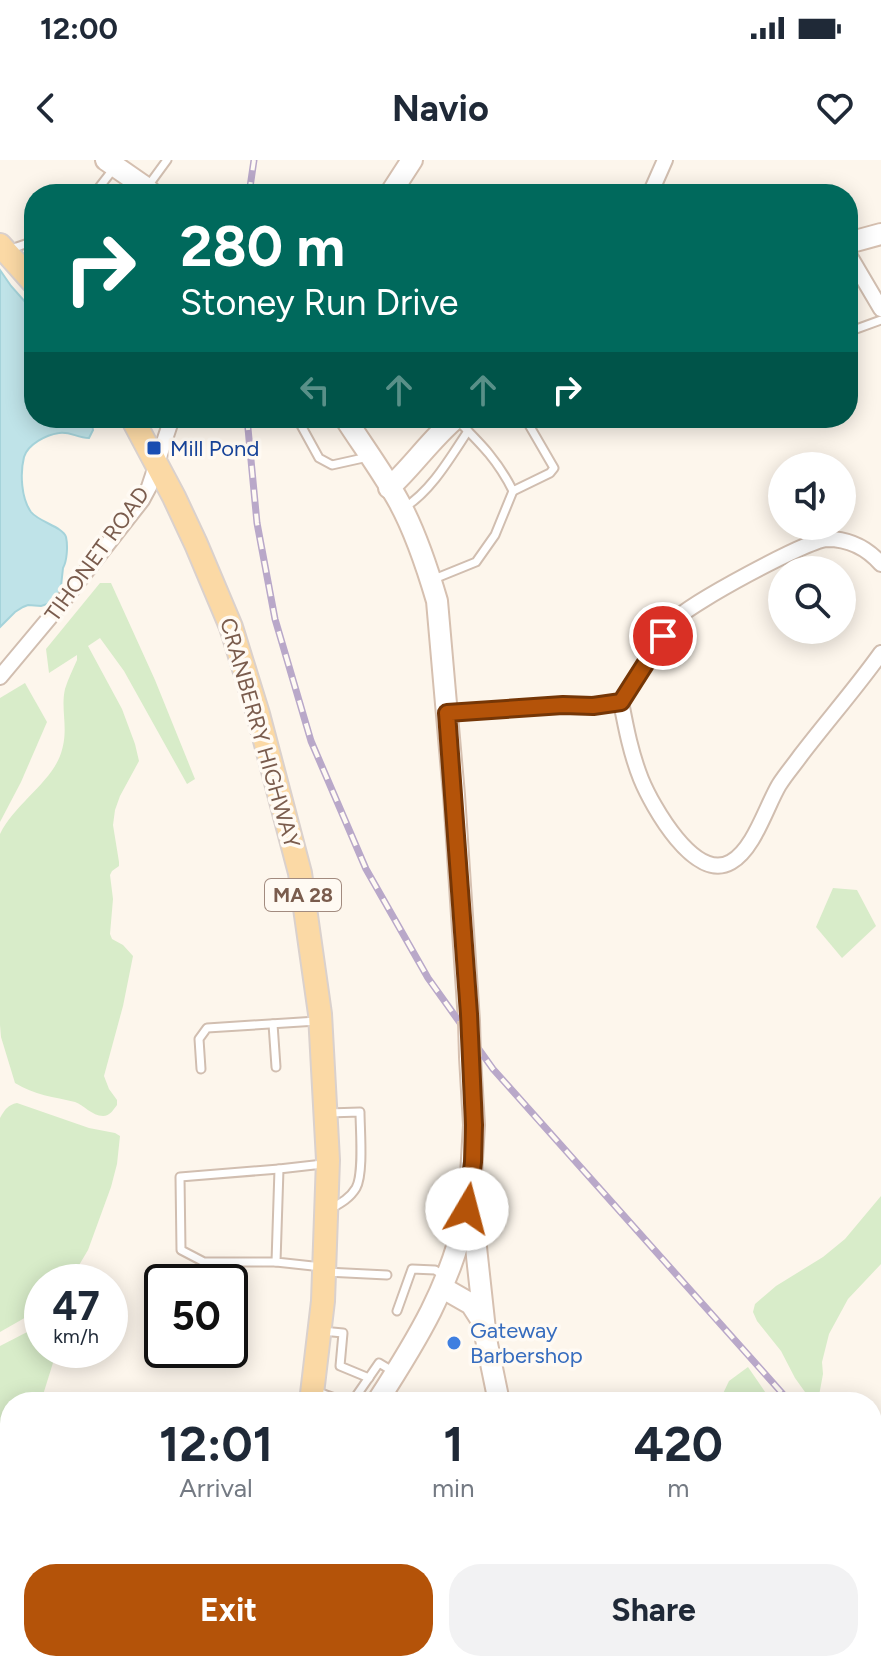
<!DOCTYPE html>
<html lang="en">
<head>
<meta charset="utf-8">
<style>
	:root { --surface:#fff; --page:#f2f2f3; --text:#1f2937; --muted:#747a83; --accent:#b45309 }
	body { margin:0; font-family:Figtree,sans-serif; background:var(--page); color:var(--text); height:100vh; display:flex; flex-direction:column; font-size:30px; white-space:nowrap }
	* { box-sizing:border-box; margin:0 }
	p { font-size:26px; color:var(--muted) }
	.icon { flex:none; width:44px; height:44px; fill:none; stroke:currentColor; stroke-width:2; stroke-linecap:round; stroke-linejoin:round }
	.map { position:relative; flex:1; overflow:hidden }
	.drawer { position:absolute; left:0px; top:1232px; width:882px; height:280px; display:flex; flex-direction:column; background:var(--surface); border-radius:32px 32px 0 0; box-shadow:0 4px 20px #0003 }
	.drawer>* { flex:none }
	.top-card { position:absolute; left:24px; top:24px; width:834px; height:244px; border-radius:32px; box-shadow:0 4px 20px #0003; background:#00695c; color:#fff; overflow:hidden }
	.fabs { position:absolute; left:768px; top:292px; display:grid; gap:16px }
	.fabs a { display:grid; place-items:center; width:88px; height:88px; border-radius:50%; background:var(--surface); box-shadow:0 4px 20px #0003; font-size:40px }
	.speed { position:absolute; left:24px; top:1104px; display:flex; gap:16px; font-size:40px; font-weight:700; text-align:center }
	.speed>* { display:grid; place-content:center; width:104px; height:104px; border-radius:50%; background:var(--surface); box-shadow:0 4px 20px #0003; line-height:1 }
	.speed small { font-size:20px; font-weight:400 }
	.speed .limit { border:4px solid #111; border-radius:12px; background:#fff; color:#111 }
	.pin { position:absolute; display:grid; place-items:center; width:68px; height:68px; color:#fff; margin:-34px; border:4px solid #fff; border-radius:50%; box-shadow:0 2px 8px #0007 }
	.me { position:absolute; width:88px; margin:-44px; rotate:8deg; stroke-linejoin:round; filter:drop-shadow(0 0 6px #0008) }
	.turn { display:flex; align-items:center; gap:28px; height:168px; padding:0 24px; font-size:36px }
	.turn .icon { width:104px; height:104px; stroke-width:2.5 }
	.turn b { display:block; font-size:56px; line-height:68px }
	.lanes { display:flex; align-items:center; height:76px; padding:0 24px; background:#0003; justify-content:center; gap:40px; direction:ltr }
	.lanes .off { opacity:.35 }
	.eta { display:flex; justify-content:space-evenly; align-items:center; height:136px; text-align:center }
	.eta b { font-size:48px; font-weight:700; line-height:56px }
	.action { display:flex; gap:16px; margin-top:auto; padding:16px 24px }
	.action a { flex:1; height:92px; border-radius:32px; background:var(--accent); color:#fff; font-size:32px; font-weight:700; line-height:92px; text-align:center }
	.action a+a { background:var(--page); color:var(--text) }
	.status { display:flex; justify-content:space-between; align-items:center; height:56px; padding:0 40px; background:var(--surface); direction:ltr }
	.status svg { height:22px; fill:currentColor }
	header { display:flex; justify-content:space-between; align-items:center; height:104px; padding:0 24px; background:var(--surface); font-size:36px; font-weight:700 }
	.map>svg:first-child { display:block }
	.green { fill:#d8ecc9 }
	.water { fill:#bfe3e8; stroke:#a5d3da; stroke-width:2 }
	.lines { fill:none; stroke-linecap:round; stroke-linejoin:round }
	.service-casing { stroke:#d1beb0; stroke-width:11 }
	.minor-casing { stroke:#d1beb0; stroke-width:18 }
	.secondary-casing { stroke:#d6c0b0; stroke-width:24 }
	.primary-casing { stroke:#dad1cd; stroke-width:26 }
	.service { stroke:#fff; stroke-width:7 }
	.minor { stroke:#fff; stroke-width:14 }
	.secondary { stroke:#fff; stroke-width:20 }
	.primary { stroke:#fbd9a5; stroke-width:22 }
	.rail-casing { stroke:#b9a8c9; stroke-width:7 }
	.rail { stroke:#fffaf3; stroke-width:4; stroke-dasharray:12; stroke-linecap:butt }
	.secondary-bridge-casing { stroke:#d6c0b0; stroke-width:24; stroke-linecap:butt }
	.secondary-bridge { stroke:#fff; stroke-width:20 }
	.route-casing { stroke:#753606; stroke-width:20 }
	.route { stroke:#b45309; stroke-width:14 }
	.transit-dot { fill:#1a4fb4; stroke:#fffaf3; stroke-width:3 }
	.shop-dot { fill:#3f7fe0; stroke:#fffaf3; stroke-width:3 }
	.labels { text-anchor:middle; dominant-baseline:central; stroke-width:7; stroke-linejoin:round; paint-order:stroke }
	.shield { fill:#fffaf3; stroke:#a28b7f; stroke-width:2 }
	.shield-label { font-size:20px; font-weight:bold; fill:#7a5c4d }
	.transit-label { font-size:22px; fill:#164399; stroke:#fffaf3; text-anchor:start }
	.street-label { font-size:22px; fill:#7a5c4d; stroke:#fffaf3 }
	.shop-label { font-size:22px; fill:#366cbe; stroke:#fffaf3; text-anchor:start }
</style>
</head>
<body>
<div class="status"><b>12:00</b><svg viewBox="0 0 49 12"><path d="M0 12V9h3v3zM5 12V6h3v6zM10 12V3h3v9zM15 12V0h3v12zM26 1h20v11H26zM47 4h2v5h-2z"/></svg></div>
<header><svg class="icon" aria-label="back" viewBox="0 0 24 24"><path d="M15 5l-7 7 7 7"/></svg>Navio<svg class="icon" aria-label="heart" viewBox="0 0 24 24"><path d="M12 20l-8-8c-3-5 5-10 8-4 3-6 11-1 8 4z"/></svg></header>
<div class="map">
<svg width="881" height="1512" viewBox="0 0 881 1512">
	<rect width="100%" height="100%" fill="#fdf6ec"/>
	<g class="green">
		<path d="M100 423H111L155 520 195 619 187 624 124 511 100 478 88 486 122 549 135 584 139 601 120 636 115 650 113 665 119 702V706L112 711 110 715 113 739 110 774 112 779 123 785 133 796 123 846 104 916 109 929 117 940V945C113 950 110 956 103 956 92 956 84 945 75 942 54 937 34 935 15 923L1 877 0 865V674C14 645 49 624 60 596 70 570 60 551 65 529 68 519 73 509 77 500V495L49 513 46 489Z"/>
		<path d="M25 523 47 562 21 622 0 662V538Z"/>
		<path d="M833 728 857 730 876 766 842 798 816 767Z"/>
		<path d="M17 943 89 968 115 973 120 976 117 1004 111 1027 88 1090 69 1122H42V1148L0 1172V958C5 949 8 945 17 943Z"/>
		<path d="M881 1036V1104L848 1139 829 1174 822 1202 823 1214 818 1241 815 1242 810 1239 795 1218 781 1191 757 1161 753 1152 755 1144 776 1126 823 1097 845 1079Z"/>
		<path d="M42 1167V1190H57L42 1238 39 1242H10V1304L0 1313V1186L33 1169Z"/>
		<path d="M748 1207 772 1242H719L729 1221Z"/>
	</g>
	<path class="water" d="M0 110 11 126 34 152V258H91L93 270 89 278C77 278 70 271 59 273 46 275 28 284 24 297 20 313 21 338 31 352 39 362 63 367 66 377 68 386 67 401 63 408L60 435 57 441 41 446 28 445 23 447 15 452 0 467Z"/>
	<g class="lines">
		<defs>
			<g id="service">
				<path d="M148 26 167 0"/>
				<path d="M94 34 115 7"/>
				<path d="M8 90 34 81"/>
				<path d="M848 172 881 160"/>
				<path d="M297 258 319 298 332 305 368 297"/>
				<path d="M456 259C480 283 497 299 513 331L550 313 554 308 525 258"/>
				<path d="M404 348C432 330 450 298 468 271"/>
				<path d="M434 419 476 402 495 375 513 331"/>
				<path d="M273 864 276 907"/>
				<path d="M201 909 199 879 207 868 317 861"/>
				<path d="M328 953 360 952C360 969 364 1014 356 1028 350 1038 341 1043 332 1048"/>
				<path d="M276 1102H204L181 1090 180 1017 279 1009"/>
				<path d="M322 1107 276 1102 279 1009 323 1004"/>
				<path d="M326 1112 387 1115"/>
				<path d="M397 1151 412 1109 435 1110 443 1115"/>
				<path d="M322 1171 343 1173 340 1206 369 1218"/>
				<path d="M315 1231 346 1242"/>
				<path d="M352 1242 379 1203 394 1212"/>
			</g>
			<g id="minor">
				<path d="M650 34 665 0"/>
				<path d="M848 93 881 149"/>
				<path d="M881 404C867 388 849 379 827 379 807 380 689 444 675 460 669 467 663 477 658 485 645 504 632 522 621 542 626 568 631 594 641 619 652 646 695 723 731 702 754 689 766 647 779 625 786 614 794 605 801 595 827 561 856 528 881 493"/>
				<path d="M0 517 56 450 142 340 149 327 172 258"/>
				<path d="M447 553 563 545 593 546 621 542"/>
			</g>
			<g id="secondary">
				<path d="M106 0 145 27 152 34"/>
				<path d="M390 34 412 0"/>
				<path d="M848 83 881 74"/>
				<path d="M345 258C363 286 383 313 399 342 416 373 427 407 437 441L454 635 469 861"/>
				<path d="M389 328C413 306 431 279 456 258"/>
				<path d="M470 897 474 965 470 1032 486 1179 499 1242"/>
				<path d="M443 1128 471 1144 482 1161"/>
				<path d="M377 1242C417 1180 451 1125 466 1052"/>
				<path d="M557 1502 559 1512"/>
			</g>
			<g id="primary">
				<path d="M0 85 34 123"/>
				<path d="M132 258 174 337 196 384 231 467 258 554 300 713 320 854 328 1000 323 1141 311 1242"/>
				<path d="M247 1512 251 1502"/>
			</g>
		</defs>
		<use href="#service" class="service-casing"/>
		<use href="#minor" class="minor-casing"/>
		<use href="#secondary" class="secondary-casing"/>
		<use href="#primary" class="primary-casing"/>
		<use href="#service" class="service"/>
		<use href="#minor" class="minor"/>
		<use href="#secondary" class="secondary"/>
		<use href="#primary" class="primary"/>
		<defs>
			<g id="rail">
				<path d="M249 34 254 0"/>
				<path d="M247 258 257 363 275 459 311 581 366 709 428 818 493 909 790 1242"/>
				<path d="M872 1349 881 1361"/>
			</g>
		</defs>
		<use href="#rail" class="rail-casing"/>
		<use href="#rail" class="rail"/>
		<defs>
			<path id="secondary-bridge" d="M469 861 470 897"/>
		</defs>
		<use href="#secondary-bridge" class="secondary-bridge-casing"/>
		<use href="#secondary-bridge" class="secondary-bridge"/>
	</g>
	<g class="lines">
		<defs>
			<path id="route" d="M467 1049 473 1002 474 965 469 854 447 553 563 545 593 546 621 542 663 476"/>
		</defs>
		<use href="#route" class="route-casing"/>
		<use href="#route" class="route"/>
	</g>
	<rect class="transit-dot" x="146" y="280" width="16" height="16" rx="4"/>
	<circle class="shop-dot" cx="454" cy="1183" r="8"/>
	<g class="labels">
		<rect class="shield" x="265" y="719" width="76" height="32" rx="6"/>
		<g class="shield-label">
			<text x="303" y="735">MA 28</text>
		</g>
		<g class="transit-label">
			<text x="170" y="288">Mill Pond</text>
		</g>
		<g class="street-label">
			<text transform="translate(97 394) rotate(-54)">TIHONET ROAD</text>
			<text transform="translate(260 573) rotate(74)">CRANBERRY HIGHWAY</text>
		</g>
		<g class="shop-label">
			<text x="470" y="1170">Gateway<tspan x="470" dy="25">Barbershop</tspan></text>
		</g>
	</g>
</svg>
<div class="fabs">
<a><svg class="icon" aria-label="sound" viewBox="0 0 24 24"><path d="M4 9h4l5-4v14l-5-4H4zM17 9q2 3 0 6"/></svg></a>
<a><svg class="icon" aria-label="search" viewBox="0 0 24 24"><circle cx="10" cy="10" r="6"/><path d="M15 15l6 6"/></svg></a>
</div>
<div class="speed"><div>47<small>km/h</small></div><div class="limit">50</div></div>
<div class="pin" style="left:663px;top:476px;background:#d93025"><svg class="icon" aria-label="arrive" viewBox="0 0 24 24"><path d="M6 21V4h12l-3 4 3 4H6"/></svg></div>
<svg class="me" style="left:467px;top:1049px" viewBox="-20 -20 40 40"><circle r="19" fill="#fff"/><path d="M0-13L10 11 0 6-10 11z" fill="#b45309"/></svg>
<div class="top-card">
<div class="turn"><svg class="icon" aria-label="right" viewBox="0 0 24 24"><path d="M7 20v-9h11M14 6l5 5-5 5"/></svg><div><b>280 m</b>Stoney Run Drive</div></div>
<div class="lanes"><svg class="icon off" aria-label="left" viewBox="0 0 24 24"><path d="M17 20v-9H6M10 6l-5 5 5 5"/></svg><svg class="icon off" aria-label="ahead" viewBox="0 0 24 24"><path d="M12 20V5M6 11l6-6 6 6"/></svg><svg class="icon off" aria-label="ahead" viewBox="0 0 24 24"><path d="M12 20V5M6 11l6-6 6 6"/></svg><svg class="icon" aria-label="right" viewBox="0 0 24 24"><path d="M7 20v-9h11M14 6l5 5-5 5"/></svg></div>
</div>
<section class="drawer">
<div class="eta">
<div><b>12:01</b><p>Arrival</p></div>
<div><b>1</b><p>min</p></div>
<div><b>420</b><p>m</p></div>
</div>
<div class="action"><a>Exit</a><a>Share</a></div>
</section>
</div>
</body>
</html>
